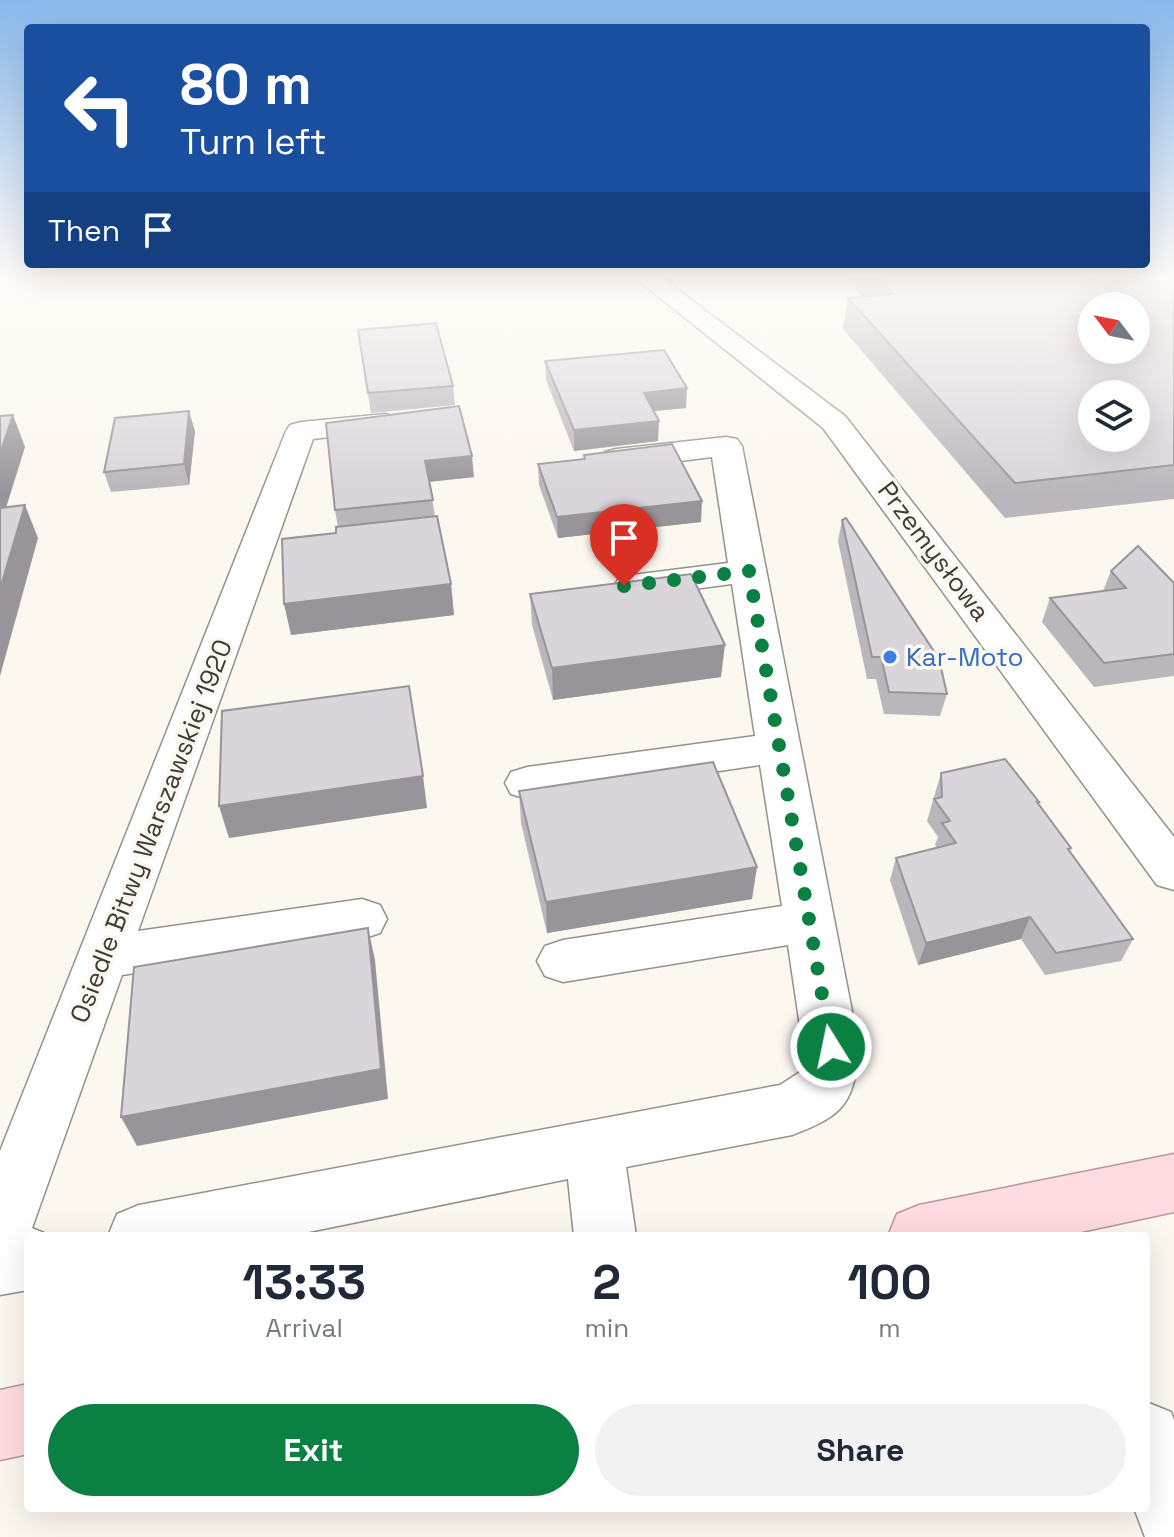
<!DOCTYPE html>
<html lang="en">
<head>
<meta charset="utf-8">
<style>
	:root { --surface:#fff; --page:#f2f2f3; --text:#1f2937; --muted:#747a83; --accent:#0b8043 }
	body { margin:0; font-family:"Space Grotesk",sans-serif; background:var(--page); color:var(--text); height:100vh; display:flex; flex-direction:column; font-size:30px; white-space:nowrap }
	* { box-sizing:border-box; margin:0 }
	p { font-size:26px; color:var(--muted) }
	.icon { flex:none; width:44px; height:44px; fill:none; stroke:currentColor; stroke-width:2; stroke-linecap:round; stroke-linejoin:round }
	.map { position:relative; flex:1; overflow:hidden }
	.details { position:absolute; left:24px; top:1232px; width:1126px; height:280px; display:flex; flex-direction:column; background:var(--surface); border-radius:8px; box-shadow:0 8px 32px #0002 }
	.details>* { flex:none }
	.banner { position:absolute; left:24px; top:24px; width:1126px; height:244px; border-radius:8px; box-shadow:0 8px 32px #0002; background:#1a4fa0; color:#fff; overflow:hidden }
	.needle { width:52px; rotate:302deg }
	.tools { position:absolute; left:1078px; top:292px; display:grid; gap:16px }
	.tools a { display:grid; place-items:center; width:72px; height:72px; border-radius:50%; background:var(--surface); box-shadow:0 8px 32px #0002; font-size:40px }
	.pin { position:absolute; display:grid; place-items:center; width:68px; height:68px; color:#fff; margin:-82px -34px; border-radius:50% 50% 50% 0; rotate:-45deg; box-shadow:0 0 8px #0007 }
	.pin .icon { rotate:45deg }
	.me { position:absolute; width:88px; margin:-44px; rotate:350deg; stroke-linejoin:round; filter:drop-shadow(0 0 6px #0008) }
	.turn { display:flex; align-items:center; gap:28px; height:168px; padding:0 24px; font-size:36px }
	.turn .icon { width:104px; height:104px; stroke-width:2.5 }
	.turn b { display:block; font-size:56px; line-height:68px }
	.then { display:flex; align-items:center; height:76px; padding:0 24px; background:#0003; gap:16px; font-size:30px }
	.eta { display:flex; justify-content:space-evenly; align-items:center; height:136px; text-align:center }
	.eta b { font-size:48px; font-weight:700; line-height:56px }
	.button { display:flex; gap:16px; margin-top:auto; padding:16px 24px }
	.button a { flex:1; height:92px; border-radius:48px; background:var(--accent); color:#fff; font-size:32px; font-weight:700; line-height:92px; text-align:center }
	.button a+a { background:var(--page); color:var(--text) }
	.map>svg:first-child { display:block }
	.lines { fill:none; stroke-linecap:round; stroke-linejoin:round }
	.minor-casing { stroke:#96918a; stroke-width:3 }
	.major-casing { stroke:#bb9499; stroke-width:3 }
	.minor { fill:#fff; fill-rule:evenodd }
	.major { fill:#ffdce1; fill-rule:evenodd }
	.wall { fill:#bbb6bc }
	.shaded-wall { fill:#999499 }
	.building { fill:#dad4db; stroke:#999499; stroke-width:2; fill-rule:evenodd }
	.route { stroke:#0b8043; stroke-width:14; stroke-dasharray:0 25.2 }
	.shop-dot { fill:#3f7fe0; stroke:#fcf7ef; stroke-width:3 }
	.labels { text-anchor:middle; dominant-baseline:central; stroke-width:7; stroke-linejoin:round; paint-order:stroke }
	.street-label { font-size:26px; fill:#3e3c39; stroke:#fcf7ef }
	.shop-label { font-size:26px; fill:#366cbe; stroke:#fcf7ef; text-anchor:start }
</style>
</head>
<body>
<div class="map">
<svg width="1174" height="1537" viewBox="0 0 1174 1537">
	<rect width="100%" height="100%" fill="#fcf7ef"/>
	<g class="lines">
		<defs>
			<g id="minor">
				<path d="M634 277H661L845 416 1174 837V890L1157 885 823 428Z"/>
				<path d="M385 414 396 417 400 423 396 429 313 439 138 931 362 899 380 905 387 919 380 933 362 939 122 975 32 1228 51 1236H28V1290L0 1295V1151L286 431 290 425 301 422Z"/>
				<path d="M726 437 737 439 742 446 859 1047C854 1102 846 1115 792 1135L626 1167 636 1236H574L568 1179 289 1236H108L117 1214 139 1205 780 1085 800 1072 803 1047 788 945 563 982 545 976 537 961 545 946 563 940 782 906 760 765 527 799 511 794 505 783 511 772 527 767 755 736 732 584 632 597 619 594 614 586 619 578 632 575 728 563 712 457 616 469 605 466 600 459 605 452 616 449Z"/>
				<path d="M1146 1402 1171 1412 1174 1420V1537H1145L1134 1508H1146Z"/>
			</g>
			<g id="major">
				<path d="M1174 1154V1212L1062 1236H888L897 1214 919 1205Z"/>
				<path d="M28 1384V1454L0 1460V1390Z"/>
			</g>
		</defs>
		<use href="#minor" class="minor-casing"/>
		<use href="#major" class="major-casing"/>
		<use href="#minor" class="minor"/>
		<use href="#major" class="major"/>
	</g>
	<g class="wall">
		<path d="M844 277H1174V499L1005 518 843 329 848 298 863 297Z"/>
		<path d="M358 330 453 386 455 405 371 413Z"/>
		<path d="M545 361 686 408 654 411 658 441 574 451 546 380Z"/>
		<path d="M326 423 474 477 429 482 435 516 451 584 454 615 291 635 336 533 338 527 335 510Z"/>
		<path d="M195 431 189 485 111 492 104 472Z"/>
		<path d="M584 455 701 522 558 538 539 485 538 464 584 459Z"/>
		<path d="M842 520 947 694 940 716 884 714 876 679H867L838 541Z"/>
		<path d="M1111 571 1174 583V677L1173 676 1094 687 1042 622 1050 598 1103 591Z"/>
		<path d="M530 594 721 677 553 700 532 625Z"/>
		<path d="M941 773 1039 802 1038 804 1071 848 1070 851 1133 939 1121 961 1045 975 1021 939 918 965 890 880 896 858 937 848 935 845 938 837 927 821Z"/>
		<path d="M519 791 752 899 547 933 521 823Z"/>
	</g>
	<g class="shaded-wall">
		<path d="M687 388 686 408 643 412 644 393Z"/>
		<path d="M189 411 195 431 189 485 184 464Z"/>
		<path d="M13 415 25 447 0 527V454Z"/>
		<path d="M659 421 658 441 574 451V430Z"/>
		<path d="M472 456 474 477 427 482 425 461Z"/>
		<path d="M702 501 701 522 558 538 557 517Z"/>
		<path d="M25 505 38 538 0 676V589Z"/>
		<path d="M451 584 454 615 291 635 284 604Z"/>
		<path d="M725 645 721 677 553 700 552 668Z"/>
		<path d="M423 776 427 808 229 838 219 806Z"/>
		<path d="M757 867 752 899 547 933 546 902Z"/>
		<path d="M1030 917 1021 939 918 965 926 943Z"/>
		<path d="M368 928 375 960 388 1099 137 1146 121 1117Z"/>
	</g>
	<g class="building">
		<path d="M877 277H1174V465L1015 483 848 298 894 294ZM1092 306H1136V350H1092ZM1092 394H1136V438H1092Z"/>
		<path d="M436 323 453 386 368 393 358 330Z"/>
		<path d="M664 350 687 388 644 393 659 421 574 430 545 361Z"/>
		<path d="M459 406 472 456 425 461 433 500 335 510 326 423Z"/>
		<path d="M189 411 184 464 104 472 115 418Z"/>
		<path d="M13 415 0 454V416Z"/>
		<path d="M672 444 702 501 557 517 538 464 585 459 584 455Z"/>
		<path d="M25 505 0 589V508Z"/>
		<path d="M437 516 451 584 284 604 282 539 336 533V527Z"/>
		<path d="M846 518 939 659 947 694 889 692 881 657H872L842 520Z"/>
		<path d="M1138 546 1174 583V654L1104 663 1050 598 1126 588 1111 571Z"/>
		<path d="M691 574 725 645 552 668 530 594Z"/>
		<path d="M409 686 423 776 219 806 222 711Z"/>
		<path d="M1005 759 1039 802H1037L1071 848 1068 849 1133 939 1056 953 1030 917 926 943 896 858 956 843 942 823 950 821 934 799 942 797 941 773Z"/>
		<path d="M713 762 757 867 546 902 519 791Z"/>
		<path d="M368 928 381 1069 121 1117 134 967Z"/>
	</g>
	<linearGradient id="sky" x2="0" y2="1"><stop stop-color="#88b8ec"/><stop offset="0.56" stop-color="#fefbf8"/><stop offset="1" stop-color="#fefbf8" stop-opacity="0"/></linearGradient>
	<rect width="1174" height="492" fill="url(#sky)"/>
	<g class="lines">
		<path class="route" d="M624 586 749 571 831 1047"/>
	</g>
	<circle class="shop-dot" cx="890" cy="657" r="8"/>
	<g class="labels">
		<g class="street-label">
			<text transform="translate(934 551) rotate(53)">Przemysłowa</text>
			<text transform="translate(151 831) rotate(-69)">Osiedle Bitwy Warszawskiej 1920</text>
		</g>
		<g class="shop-label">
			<text x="906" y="657">Kar-Moto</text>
		</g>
	</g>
</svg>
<div class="tools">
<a><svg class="needle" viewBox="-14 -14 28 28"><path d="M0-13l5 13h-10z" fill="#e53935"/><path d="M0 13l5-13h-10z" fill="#747a83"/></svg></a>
<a><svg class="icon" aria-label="layers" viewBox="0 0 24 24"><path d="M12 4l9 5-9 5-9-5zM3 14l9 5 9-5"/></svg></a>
</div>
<div class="pin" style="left:624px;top:586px;background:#d93025"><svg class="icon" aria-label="arrive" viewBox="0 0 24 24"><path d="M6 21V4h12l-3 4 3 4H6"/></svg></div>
<svg class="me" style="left:831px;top:1047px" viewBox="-20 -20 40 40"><circle r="17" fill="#0b8043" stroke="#fff" stroke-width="3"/><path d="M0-11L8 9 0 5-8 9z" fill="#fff"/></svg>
<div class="banner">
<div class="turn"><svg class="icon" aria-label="left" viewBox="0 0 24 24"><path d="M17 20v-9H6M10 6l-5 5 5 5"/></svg><div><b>80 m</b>Turn left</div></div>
<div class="then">Then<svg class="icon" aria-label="arrive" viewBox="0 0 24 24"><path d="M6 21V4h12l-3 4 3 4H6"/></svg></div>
</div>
<section class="details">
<div class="eta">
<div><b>13:33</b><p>Arrival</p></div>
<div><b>2</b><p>min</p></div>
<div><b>100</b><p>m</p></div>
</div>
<div class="button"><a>Exit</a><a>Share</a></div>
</section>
</div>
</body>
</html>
